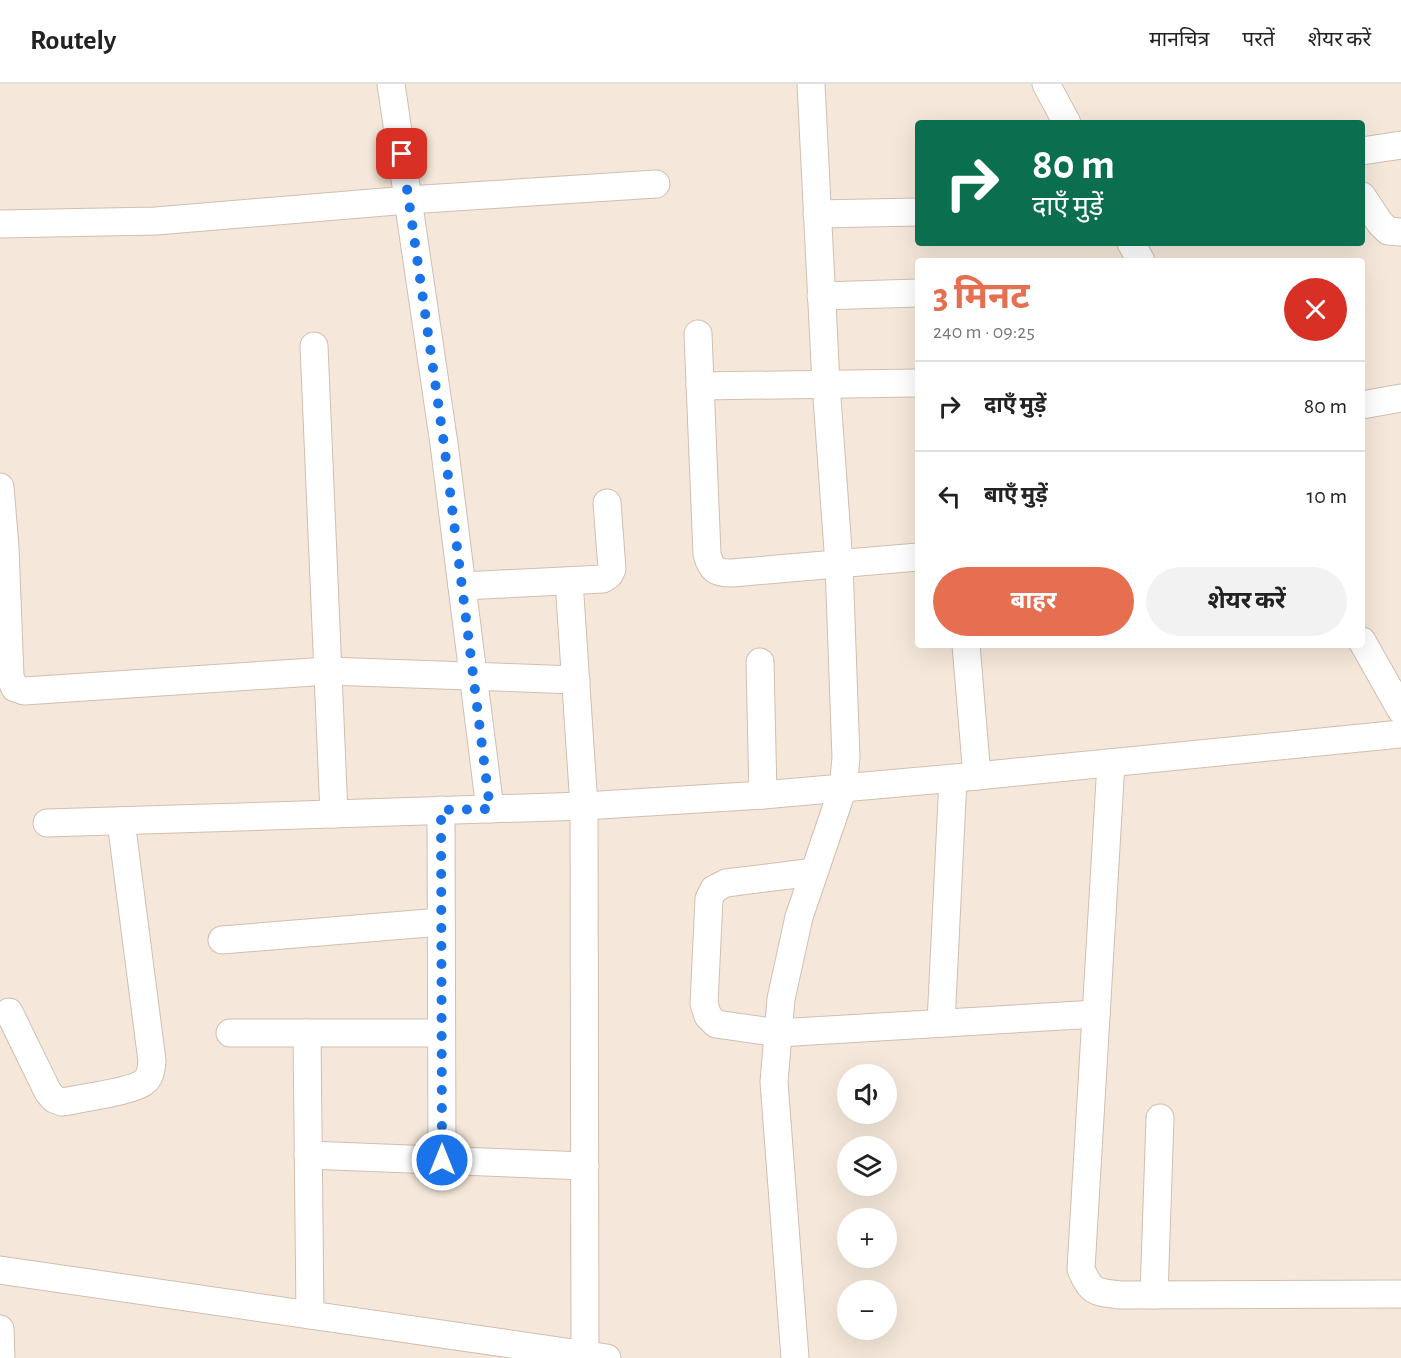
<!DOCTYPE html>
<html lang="hi">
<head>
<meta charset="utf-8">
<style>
	:root { --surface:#fff; --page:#f2f2f2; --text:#222; --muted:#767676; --line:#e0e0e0; --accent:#e76f51 }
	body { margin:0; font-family:"Alegreya Sans","Noto Sans Devanagari",sans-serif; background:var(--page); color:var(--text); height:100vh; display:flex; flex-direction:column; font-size:22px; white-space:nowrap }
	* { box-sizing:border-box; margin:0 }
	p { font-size:20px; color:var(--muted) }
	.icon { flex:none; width:33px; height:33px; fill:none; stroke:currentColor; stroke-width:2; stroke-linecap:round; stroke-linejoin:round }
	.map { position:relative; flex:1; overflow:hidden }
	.side { position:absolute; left:915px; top:174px; width:450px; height:390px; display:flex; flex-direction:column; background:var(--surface); border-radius:6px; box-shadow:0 6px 24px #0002 }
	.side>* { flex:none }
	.hud { position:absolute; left:915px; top:36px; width:450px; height:126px; border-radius:6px; box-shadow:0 6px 24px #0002; background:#0b6e4f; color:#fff; overflow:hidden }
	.controls { position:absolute; left:837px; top:980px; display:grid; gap:12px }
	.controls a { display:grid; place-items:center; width:60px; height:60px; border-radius:50%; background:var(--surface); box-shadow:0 6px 24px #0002; font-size:30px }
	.pin { position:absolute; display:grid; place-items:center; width:51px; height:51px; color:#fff; margin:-26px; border-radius:12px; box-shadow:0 3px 9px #0006 }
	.me { position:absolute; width:66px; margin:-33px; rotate:0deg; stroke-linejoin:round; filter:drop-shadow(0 0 4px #0008) }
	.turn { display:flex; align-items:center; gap:21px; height:126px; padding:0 18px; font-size:27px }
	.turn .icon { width:78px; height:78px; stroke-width:2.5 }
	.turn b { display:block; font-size:42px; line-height:51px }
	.round { display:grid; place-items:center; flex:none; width:63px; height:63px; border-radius:32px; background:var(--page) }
	.overview { display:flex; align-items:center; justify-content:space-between; height:102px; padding:0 18px }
	h1 { font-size:36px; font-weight:700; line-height:45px; color:var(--accent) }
	.button { display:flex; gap:12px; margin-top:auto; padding:12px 18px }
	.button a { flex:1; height:69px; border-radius:36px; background:var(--accent); color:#fff; font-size:24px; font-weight:700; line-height:69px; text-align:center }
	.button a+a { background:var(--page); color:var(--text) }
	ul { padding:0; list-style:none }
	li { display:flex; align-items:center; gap:18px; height:90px; padding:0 18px; border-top:2px solid var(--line) }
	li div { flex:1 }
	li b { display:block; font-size:22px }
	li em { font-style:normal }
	header { display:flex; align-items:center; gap:36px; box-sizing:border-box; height:84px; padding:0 30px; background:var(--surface); border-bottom:2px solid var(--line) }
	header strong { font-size:28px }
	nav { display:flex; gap:33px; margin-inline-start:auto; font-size:21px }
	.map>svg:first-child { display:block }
	.residential { fill:#f5e8da; fill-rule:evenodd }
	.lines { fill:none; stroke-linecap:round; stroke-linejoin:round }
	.minor-casing { stroke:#d1beb0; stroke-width:29 }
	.minor { stroke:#fff; stroke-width:27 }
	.route { stroke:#1a73e8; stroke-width:10; stroke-dasharray:0 18 }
</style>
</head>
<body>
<header>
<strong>Routely</strong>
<nav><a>मानचित्र</a><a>परतें</a><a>शेयर करें</a></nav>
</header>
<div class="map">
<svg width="1401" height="1274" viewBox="0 0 1401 1274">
	<rect width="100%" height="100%" fill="#fdf6ec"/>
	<path class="residential" d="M0 0H1401V1274H0ZM918 39H1362V159H918ZM918 177H1362V561H918ZM848 990H886V1029H848ZM848 1062H886V1101H848ZM848 1134H886V1173H848ZM848 1206H886V1245H848Z"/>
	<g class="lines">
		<defs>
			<g id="minor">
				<path d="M391 0 444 360 490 725"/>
				<path d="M1046 0 1067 39"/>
				<path d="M1362 67 1401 61"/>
				<path d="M1362 112 1380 139 1388 147 1401 148"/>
				<path d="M817 130 918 128"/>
				<path d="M0 140 156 137 408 116 656 100"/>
				<path d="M1131 159 1141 177"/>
				<path d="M821 212 918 209"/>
				<path d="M698 250 707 470C711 486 716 489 732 489L918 473"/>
				<path d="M314 262 334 730"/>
				<path d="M700 302 918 299"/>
				<path d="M1362 321 1401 314"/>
				<path d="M0 403 5 463 10 593 15 604 24 607 328 587 576 596"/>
				<path d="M569 497 584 722 585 1272"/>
				<path d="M462 502 603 495 609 491 612 485 607 419"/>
				<path d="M1362 557 1401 626"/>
				<path d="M966 561 977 692"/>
				<path d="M760 578 763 711"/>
				<path d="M1111 679 1081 1185C1091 1209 1095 1208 1120 1211L1401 1210"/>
				<path d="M441 726 442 1076"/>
				<path d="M47 739 584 722 763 711 977 692 1401 650"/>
				<path d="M814 788 726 799 714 805 709 815 704 920 708 932 716 940 778 949 1096 930"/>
				<path d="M222 856 441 838"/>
				<path d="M9 928 48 1008 54 1015 62 1018C78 1015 134 1007 144 998 151 993 151 985 152 977L121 737"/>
				<path d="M941 939 953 695"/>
				<path d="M230 949H441"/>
				<path d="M307 949 310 1231"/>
				<path d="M308 1071 585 1082"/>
				<path d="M0 1186 607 1274"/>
				<path d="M1154 1211 1160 1034"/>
				<path d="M0 1245 1 1274"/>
				<path d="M795 1274 774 998 781 915 799 833 843 704 846 674 839 480 826 300 811 0"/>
			</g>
		</defs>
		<use href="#minor" class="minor-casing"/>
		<use href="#minor" class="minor"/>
	</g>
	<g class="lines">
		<path class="route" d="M402 70 444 360 490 725 441 726 442 1076"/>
	</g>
</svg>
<div class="controls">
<a><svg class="icon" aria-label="sound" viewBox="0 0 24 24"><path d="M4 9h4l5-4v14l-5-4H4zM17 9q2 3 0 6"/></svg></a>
<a><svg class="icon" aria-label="layers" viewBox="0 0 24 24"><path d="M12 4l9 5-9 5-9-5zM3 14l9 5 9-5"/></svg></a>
<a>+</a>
<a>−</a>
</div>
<div class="pin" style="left:402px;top:70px;background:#d93025"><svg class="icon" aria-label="arrive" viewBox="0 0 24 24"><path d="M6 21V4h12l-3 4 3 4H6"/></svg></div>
<svg class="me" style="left:442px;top:1076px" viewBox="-20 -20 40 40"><circle r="17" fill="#1a73e8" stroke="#fff" stroke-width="3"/><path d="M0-11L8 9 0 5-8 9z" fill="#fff"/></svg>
<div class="hud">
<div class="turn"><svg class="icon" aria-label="right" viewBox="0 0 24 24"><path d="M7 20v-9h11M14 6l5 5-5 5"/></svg><div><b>80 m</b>दाएँ मुड़ें</div></div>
</div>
<section class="side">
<div class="overview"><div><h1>3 मिनट</h1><p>240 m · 09:25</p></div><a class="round" style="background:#d93025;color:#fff"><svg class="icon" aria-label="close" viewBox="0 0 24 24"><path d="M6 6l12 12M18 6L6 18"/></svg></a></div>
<ul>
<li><svg class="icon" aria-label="right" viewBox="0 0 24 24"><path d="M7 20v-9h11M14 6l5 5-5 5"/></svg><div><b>दाएँ मुड़ें</b></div><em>80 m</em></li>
<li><svg class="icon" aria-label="left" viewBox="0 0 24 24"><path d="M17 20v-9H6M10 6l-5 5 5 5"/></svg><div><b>बाएँ मुड़ें</b></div><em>10 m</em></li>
</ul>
<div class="button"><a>बाहर</a><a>शेयर करें</a></div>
</section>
</div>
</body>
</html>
